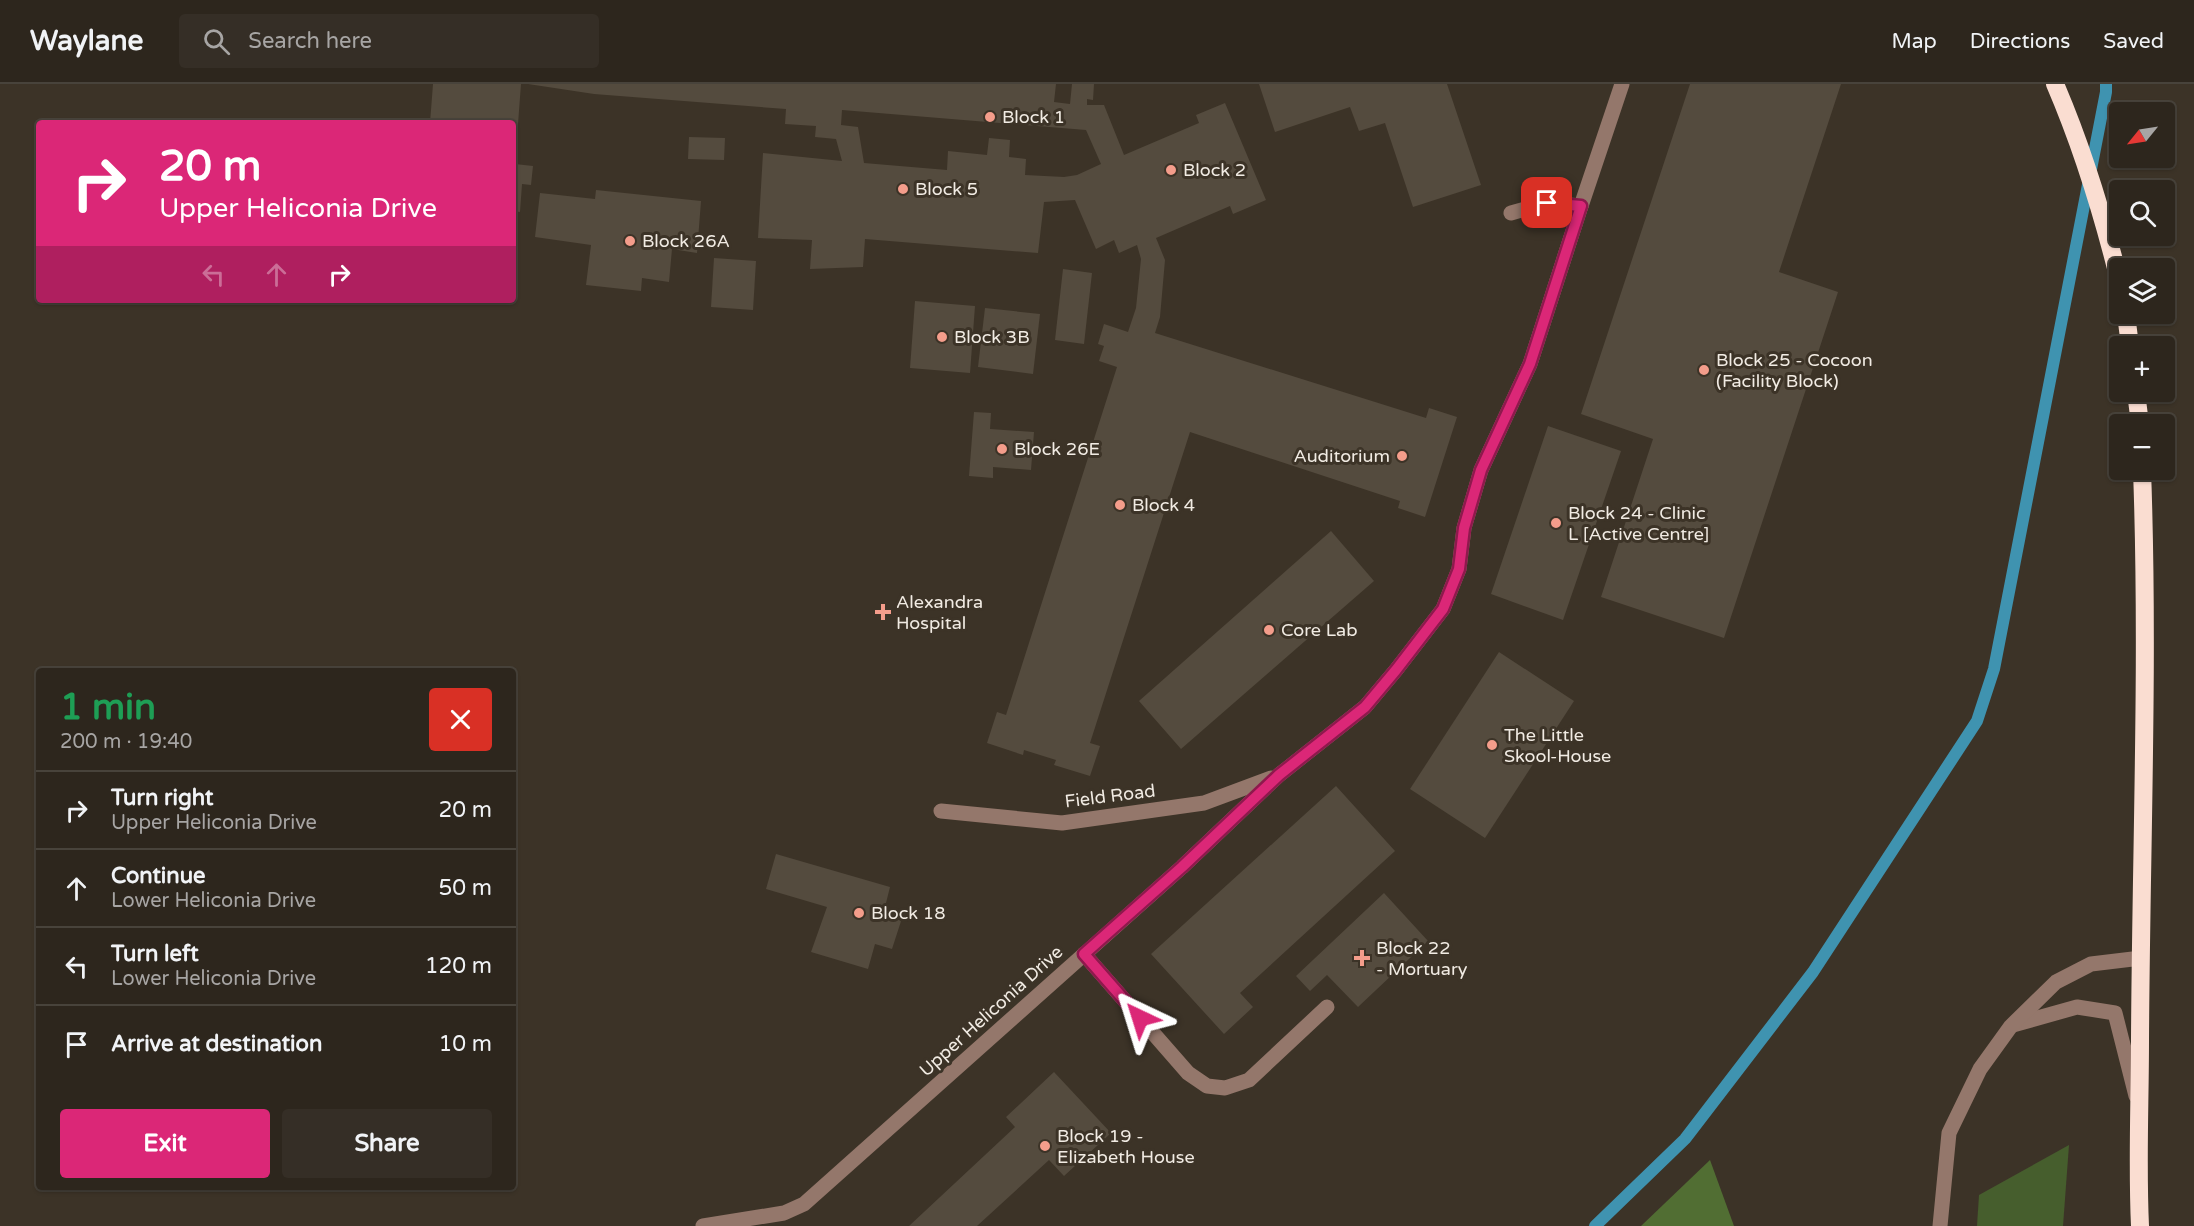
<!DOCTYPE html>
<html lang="en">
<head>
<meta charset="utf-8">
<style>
	:root { --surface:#2d261d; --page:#352e26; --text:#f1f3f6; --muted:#a7a5a4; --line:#48433b; --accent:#db2777 }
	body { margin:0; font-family:"Varela Round",sans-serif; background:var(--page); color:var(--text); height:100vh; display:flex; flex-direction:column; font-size:22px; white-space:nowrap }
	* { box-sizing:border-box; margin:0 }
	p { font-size:20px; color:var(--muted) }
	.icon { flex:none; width:33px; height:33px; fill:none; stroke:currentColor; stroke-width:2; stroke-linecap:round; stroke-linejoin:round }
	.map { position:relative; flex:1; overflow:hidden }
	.panel { position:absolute; left:36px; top:584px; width:480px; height:522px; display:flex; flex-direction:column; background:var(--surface); border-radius:6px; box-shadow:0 2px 4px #0004,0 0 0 2px var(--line) }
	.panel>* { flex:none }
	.hud { position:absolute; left:36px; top:36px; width:480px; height:183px; border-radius:6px; box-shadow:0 2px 4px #0004,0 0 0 2px var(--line); background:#db2777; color:#fff; overflow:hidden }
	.needle { width:39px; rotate:240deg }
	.fabs { position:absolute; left:2109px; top:18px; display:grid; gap:12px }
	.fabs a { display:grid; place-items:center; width:66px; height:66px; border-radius:6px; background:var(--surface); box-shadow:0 2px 4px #0004,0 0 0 2px var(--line); font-size:30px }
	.pin { position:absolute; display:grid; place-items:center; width:51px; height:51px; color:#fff; margin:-26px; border-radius:12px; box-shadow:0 3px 9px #0006 }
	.me { position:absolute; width:66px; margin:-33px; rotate:319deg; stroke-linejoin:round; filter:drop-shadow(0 0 4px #0008) }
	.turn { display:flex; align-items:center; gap:21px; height:126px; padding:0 24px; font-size:27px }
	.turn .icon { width:78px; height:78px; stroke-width:2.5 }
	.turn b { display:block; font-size:42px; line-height:51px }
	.lanes { display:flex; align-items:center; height:57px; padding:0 24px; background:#0003; justify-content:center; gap:30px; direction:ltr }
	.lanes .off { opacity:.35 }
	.round { display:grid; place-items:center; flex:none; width:63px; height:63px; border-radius:6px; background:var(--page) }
	.headline { display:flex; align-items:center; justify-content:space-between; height:102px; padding:0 24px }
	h1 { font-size:36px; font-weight:700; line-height:45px; color:#1e9e55 }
	.button { display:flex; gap:12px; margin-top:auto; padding:12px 24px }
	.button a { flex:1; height:69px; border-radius:6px; background:var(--accent); color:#fff; font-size:24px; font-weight:700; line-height:69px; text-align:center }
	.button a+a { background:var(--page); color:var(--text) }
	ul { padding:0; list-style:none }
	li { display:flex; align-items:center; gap:18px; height:78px; padding:0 24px; border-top:2px solid var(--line) }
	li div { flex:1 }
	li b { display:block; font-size:22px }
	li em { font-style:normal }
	header { display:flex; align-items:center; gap:36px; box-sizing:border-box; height:84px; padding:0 30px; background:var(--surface); border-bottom:2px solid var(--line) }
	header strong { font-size:28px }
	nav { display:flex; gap:33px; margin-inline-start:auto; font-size:21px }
	.search { width:420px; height:54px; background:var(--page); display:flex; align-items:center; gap:15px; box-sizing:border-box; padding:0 21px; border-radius:6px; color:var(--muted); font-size:22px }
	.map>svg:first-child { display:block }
	.green { fill:#465e2d }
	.forest { fill:#516e33 }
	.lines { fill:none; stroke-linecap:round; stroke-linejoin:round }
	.stream { stroke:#3f93b0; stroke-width:12 }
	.building { fill:#544b3e; fill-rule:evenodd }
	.minor { stroke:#94776b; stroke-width:15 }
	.highway { stroke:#faddd1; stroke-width:18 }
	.route-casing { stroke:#8e194d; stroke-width:15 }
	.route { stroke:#db2777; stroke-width:10 }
	.poi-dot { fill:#f49d8b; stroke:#3c3327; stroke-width:2 }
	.labels { text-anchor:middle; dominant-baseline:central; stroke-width:6; stroke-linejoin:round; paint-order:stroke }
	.poi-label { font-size:18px; fill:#f1ebe3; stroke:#3c3327; text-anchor:start }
	.street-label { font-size:18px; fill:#f1ebe3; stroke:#3c3327 }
</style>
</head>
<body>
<header>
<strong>Waylane</strong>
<div class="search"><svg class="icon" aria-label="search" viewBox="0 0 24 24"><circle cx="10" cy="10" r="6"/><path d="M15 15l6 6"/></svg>Search here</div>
<nav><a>Map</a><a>Directions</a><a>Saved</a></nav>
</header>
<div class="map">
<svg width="2194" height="1142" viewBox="0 0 2194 1142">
	<rect width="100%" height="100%" fill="#3c3327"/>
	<path class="green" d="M2069 1061 2063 1142H1977L1979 1111Z"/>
	<path class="forest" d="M1710 1076 1734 1142H1641Z"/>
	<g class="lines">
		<path class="stream" d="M1595 1142 1685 1055 1813 888 1977 637 1994 585 2106 8V0"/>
	</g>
	<g class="building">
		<path d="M433 0H521L515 80 533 82 531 101 522 100 520 128 513 127V39H430Z"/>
		<path d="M528 0H1056L1054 18 1070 20 1072 0H1094L1093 16 1087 15V21H1104L1124 71 1199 39 1196 31 1225 19 1266 116 1233 130 1230 122 1156 154 1165 176 1160 233 1155 249 1426 334 1429 324 1457 333 1425 433 1398 424 1400 417 1190 348 1090 659 1100 662 1090 692 1054 681 1056 676 1024 666 1023 671 987 659 997 628 1006 631 1117 283 1099 277 1104 262 1098 260 1104 240 1128 248 1136 224 1141 175 1137 161 1119 169 1114 156 1096 165 1075 116 1044 118 1038 169 865 155 863 183 810 185 812 156 758 154 763 69 842 77 836 55 815 53 816 42 785 40 786 25 594 10ZM842 26 1086 46 1101 80 1077 91 1064 93 1025 91 1026 75 1009 73 1010 56 989 54 987 71 948 67 947 86 864 79 858 43 841 41Z"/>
		<path d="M1259 0H1447L1481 101 1413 123 1385 39 1359 47 1350 23 1275 48Z"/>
		<path d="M1690 0H1841L1779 188 1838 208 1724 554 1601 513 1653 355 1581 330Z"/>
		<path d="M689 53 725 54 724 76 688 75Z"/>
		<path d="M596 106 701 117 697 169 672 165 669 198 642 194 641 207 586 201 591 161 535 153 540 109 595 115Z"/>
		<path d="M714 174 756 177 753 226 711 223Z"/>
		<path d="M1063 185 1092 189 1084 260 1055 256Z"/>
		<path d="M915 217 975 222 970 289 910 284Z"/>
		<path d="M985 224 1040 230 1033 290 978 283Z"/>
		<path d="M974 328 991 329 990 345 1034 348 1031 386 993 383V394L969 392Z"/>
		<path d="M1548 342 1621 367 1563 536 1491 510Z"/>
		<path d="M1331 447 1374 497 1181 665 1139 617Z"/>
		<path d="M1499 568 1574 617 1485 754 1410 705Z"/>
		<path d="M1336 702 1395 767 1240 909 1253 923 1224 950 1151 870Z"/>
		<path d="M776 770 890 803 884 827 903 831 892 865 875 860 868 885 811 868 827 823 766 805Z"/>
		<path d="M1384 809 1428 857 1358 923 1327 891 1310 907 1296 892Z"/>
		<path d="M1054 988 1111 1049 1064 1092 1049 1076 977 1142H909L1015 1043 1006 1033Z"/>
	</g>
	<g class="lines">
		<g class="minor">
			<path d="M1511 129 1547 119 1581 122 1622 0"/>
			<path d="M941 727 1062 739 1204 719 1271 694"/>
			<path d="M1084 870 1188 989 1207 1002 1225 1004 1249 996 1327 923"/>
			<path d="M2013 941 2077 923 2115 929 2136 1012"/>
			<path d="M703 1142 784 1129 804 1120 1182 783 1279 691 1365 623 1396 586 1443 525 1459 485 1464 444 1481 386 1530 280 1581 122"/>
			<path d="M1940 1142 1949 1049 1980 985 2011 942 2056 898 2091 880 2141 874"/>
		</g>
		<g class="highway">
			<path d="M2055 0C2083 65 2103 131 2120 200"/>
			<path d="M2126 230 2130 262"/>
			<path d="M2136 308 2140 340"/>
			<path d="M2140 1142C2137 1080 2140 1018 2140 956 2141 766 2149 576 2142 386"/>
		</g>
	</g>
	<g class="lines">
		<defs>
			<path id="route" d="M1140 934 1084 870 1182 783 1279 691 1365 623 1396 586 1443 525 1459 485 1464 444 1481 386 1530 280 1581 122 1547 119"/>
		</defs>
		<use href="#route" class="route-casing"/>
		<use href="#route" class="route"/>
	</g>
	<g class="poi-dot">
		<circle cx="990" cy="33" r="6"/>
		<circle cx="1171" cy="86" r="6"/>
		<circle cx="903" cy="105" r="6"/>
		<circle cx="630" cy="157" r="6"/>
		<circle cx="942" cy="253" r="6"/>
		<circle cx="1704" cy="286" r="6"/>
		<circle cx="1002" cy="365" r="6"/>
		<circle cx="1402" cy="372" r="6"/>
		<circle cx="1120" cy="421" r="6"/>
		<circle cx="1556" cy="439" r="6"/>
		<path d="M880 519h6v6h6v6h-6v6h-6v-6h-6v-6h6z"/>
		<circle cx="1269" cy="546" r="6"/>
		<circle cx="1492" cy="661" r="6"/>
		<circle cx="859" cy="829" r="6"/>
		<path d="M1359 865h6v6h6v6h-6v6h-6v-6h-6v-6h6z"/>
		<circle cx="1045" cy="1062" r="6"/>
	</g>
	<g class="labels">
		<g class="poi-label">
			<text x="1002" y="33">Block 1</text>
			<text x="1183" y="86">Block 2</text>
			<text x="915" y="105">Block 5</text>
			<text x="642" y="157">Block 26A</text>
			<text x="954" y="253">Block 3B</text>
			<text x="1716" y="276">Block 25 - Cocoon<tspan x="1716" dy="21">(Facility Block)</tspan></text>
			<text x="1014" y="365">Block 26E</text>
			<text x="1390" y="372" text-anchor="end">Auditorium</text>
			<text x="1132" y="421">Block 4</text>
			<text x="1568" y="429">Block 24 - Clinic<tspan x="1568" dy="21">L [Active Centre]</tspan></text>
			<text x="896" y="518">Alexandra<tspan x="896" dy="21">Hospital</tspan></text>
			<text x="1281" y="546">Core Lab</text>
			<text x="1504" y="651">The Little<tspan x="1504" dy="21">Skool-House</tspan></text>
			<text x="871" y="829">Block 18</text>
			<text x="1376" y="864">Block 22<tspan x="1376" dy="21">- Mortuary</tspan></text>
			<text x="1057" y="1052">Block 19 -<tspan x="1057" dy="21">Elizabeth House</tspan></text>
		</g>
		<g class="street-label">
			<text transform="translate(1110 712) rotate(-7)">Field Road</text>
			<text transform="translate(991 927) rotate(-42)">Upper Heliconia Drive</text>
		</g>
	</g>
</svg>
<div class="fabs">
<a><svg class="needle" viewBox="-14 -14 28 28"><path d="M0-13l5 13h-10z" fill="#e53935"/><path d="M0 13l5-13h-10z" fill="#a7a5a4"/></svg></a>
<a><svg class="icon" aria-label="search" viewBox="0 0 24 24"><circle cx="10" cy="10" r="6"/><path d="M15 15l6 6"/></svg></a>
<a><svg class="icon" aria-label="layers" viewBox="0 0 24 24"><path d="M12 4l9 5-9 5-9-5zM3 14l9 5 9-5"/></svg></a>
<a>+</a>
<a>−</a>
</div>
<div class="pin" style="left:1547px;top:119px;background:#d93025"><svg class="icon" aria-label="arrive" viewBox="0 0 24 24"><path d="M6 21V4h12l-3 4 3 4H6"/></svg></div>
<svg class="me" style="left:1140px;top:934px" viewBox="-20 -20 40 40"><path d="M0-17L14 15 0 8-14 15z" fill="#db2777" stroke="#fff" stroke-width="4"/></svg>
<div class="hud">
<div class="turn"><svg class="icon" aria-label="right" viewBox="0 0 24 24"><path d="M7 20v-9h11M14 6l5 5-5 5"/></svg><div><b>20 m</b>Upper Heliconia Drive</div></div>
<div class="lanes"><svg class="icon off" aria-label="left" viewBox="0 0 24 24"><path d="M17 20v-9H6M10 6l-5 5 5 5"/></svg><svg class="icon off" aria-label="ahead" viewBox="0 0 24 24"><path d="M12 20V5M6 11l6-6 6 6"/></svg><svg class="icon" aria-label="right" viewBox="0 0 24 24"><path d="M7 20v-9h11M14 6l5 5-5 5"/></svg></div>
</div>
<section class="panel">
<div class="headline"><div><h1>1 min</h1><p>200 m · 19:40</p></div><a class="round" style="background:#d93025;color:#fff"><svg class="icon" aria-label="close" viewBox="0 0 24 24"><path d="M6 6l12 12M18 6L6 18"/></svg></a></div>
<ul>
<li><svg class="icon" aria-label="right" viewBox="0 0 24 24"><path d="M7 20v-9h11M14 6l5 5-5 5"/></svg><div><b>Turn right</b><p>Upper Heliconia Drive</p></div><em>20 m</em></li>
<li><svg class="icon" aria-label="ahead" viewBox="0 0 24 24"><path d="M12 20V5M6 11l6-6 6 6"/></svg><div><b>Continue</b><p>Lower Heliconia Drive</p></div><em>50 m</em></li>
<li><svg class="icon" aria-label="left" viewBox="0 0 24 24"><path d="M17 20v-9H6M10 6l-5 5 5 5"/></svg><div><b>Turn left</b><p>Lower Heliconia Drive</p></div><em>120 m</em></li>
<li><svg class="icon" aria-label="arrive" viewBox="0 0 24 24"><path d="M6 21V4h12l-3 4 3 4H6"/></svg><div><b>Arrive at destination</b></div><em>10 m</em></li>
</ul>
<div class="button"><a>Exit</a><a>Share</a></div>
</section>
</div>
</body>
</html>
